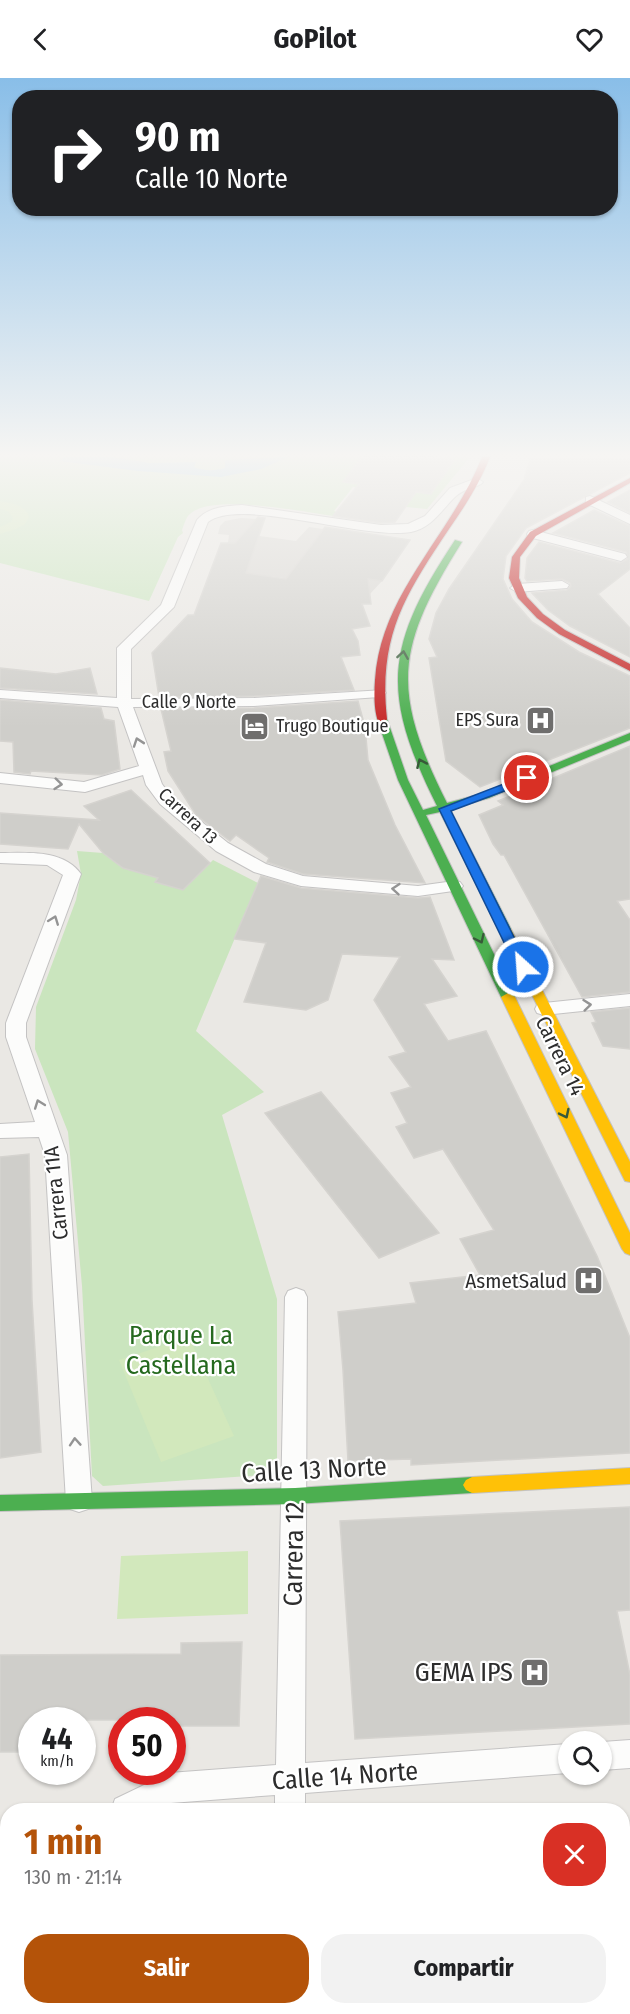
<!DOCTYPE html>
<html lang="es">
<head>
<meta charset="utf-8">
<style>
	:root { --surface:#fff; --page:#f2f2f2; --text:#202124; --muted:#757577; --accent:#b45309 }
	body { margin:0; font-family:"Fira Sans Condensed",sans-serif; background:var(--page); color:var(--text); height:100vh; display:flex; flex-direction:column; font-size:22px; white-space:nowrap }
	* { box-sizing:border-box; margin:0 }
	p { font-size:20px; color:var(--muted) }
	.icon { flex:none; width:33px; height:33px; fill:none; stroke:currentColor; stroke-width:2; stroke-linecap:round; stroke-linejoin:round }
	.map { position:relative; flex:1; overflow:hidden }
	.drawer { position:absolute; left:0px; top:1725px; width:630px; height:212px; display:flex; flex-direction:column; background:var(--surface); border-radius:24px 24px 0 0; box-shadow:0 2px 4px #0004 }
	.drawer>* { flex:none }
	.guide { position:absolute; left:12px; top:12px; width:606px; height:126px; border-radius:24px; box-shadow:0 2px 4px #0004; background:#202124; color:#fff; overflow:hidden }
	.tools { position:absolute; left:558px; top:1653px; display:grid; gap:12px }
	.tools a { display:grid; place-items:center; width:54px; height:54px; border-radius:50%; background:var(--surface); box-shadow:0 2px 4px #0004; font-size:30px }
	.speed { position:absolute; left:18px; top:1629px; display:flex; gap:12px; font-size:30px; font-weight:700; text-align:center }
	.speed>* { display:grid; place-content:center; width:78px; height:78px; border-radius:50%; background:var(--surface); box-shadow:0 2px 4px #0004; line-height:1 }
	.speed small { font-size:15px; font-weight:400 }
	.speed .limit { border:9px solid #d22; background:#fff; color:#111 }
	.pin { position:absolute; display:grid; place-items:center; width:51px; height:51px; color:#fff; margin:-26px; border:3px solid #fff; border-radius:50%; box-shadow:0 2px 6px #0007 }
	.me { position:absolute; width:66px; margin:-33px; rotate:334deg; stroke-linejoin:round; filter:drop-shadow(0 0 4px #0008) }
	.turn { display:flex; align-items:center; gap:21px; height:126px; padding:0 24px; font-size:27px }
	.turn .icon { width:78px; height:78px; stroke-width:2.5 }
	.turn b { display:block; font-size:42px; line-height:51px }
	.round { display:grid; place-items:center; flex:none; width:63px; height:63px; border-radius:24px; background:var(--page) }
	.headline { display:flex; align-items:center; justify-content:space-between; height:102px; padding:0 24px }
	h1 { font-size:36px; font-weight:700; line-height:45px; color:var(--accent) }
	.action { display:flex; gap:12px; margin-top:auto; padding:12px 24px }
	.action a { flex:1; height:69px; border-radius:24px; background:var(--accent); color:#fff; font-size:24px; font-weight:700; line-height:69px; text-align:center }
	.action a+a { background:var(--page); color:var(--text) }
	header { display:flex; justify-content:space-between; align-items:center; height:78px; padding:0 24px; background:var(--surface); font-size:27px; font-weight:700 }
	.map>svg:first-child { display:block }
	.green { fill:#cae5be }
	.pitch { fill:#d2e8bc }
	.plaza { fill:#d8d6d2 }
	.water { fill:#9acce9 }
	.building { fill:#cfceca; stroke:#d5d3cf; stroke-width:1.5 }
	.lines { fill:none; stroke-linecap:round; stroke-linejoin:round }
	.street-casing { stroke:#c4c3c3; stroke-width:2 }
	.fast-casing { stroke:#c4c3c3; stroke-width:2 }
	.slow-casing { stroke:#c4c3c3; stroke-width:2 }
	.jam-casing { stroke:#c4c3c3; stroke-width:2 }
	.street { fill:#fcfcfb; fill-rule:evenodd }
	.fast { fill:#4caf50; fill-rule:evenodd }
	.slow { fill:#ffc107; fill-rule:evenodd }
	.jam { fill:#c62828; fill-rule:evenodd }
	.oneway { stroke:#385a39 }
	.oneway2 { stroke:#949494 }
	.route { fill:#1a73e8; stroke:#114b97; stroke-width:1.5 }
	.labels { text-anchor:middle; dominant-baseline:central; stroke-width:4.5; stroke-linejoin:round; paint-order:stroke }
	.far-street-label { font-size:18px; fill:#2d2d2d; stroke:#fff }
	.far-poi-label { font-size:18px; fill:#2d2d2d; stroke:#fff; text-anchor:end }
	.street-label { font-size:21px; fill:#2d2d2d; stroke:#fff }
	.poi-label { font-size:21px; fill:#2d2d2d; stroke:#fff; text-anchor:end }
	.near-park-label { font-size:26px; fill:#25691e; stroke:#fff }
	.near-street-label { font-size:26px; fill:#2d2d2d; stroke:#fff }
	.near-poi-label { font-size:26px; fill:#2d2d2d; stroke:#fff; text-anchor:end }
</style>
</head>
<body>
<header><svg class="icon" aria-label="back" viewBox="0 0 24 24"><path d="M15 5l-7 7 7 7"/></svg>GoPilot<svg class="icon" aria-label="heart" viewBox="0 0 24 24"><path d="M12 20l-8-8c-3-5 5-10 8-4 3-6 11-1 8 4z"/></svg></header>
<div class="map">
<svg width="630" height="1936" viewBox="0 0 630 1936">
	<rect width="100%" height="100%" fill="#eae8e4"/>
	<g class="green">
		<path d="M0 379H470L427 431 406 429 413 416 353 409 334 433 337 434 333 438C304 434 212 415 190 436 186 439 184 447 182 452L183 455 178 459 149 523 0 485Z"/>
		<path d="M77 773 103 775 123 790 158 800 155 804 183 812 213 782 258 805 196 953 264 1014 222 1037 277 1221V1396L103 1408 92 1398 82 1208 68 1054 35 971 36 929 76 822 81 796Z"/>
	</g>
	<g class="pitch">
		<path d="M0 423C12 426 25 426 29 439L25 446 16 451 0 456V449L11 444 13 440 8 433 0 431Z"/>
		<path d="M189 1259 234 1358 161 1384 119 1282Z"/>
		<path d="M248 1473V1536L117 1541 121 1478Z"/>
	</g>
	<path class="plaza" d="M241 440 256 441 252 457 296 463 309 449 323 451 294 491 382 503 370 516 365 511 269 498 256 541 210 496 211 490 247 491 256 466 228 465 229 457 218 456 220 448 225 443Z"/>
	<path class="water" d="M64 379H111L150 385 196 384 194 389C203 393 215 393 225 390V382L288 379 261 391 221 399 138 393 60 383Z"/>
	<g class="building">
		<path d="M362 379H436L454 382 431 416 416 414 395 444 381 445 333 438 359 406 343 404Z"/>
		<path d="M552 380 630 382V395L526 450 506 478 503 501 512 521 532 544 579 574 630 598V650L480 709 446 683 429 580 437 579 429 561 436 535 449 511 524 402 530 381Z"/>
		<path d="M630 412V435L608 424Z"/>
		<path d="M594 432 630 448V491L598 516 630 550V579L570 548 548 532 532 515 567 512 571 508 570 505 562 501 527 503 525 500 527 480 539 464 620 485 628 481 626 474 553 455Z"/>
		<path d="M258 439 265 440 246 495 286 501 325 449 410 462 382 503 368 501 371 526H362L370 548 352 551 358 563 360 577 341 579 354 612 254 618 159 619 152 575 188 537H194L221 465H235Z"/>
		<path d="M0 590 56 596 90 590 97 616 0 610Z"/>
		<path d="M0 622 101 630 104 641 114 643 120 691 102 697 31 693 30 696 14 694 13 664 0 663Z"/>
		<path d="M358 623 365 649 368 682 395 747 425 805 303 796 267 784 269 780 236 757 230 763 196 737 168 693 164 674 171 673 161 631 254 630Z"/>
		<path d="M630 668V821L617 823 630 842V914L582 919 504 777H501L493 766 479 737 503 727 498 723Z"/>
		<path d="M131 712 210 785 183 812 155 804 158 800 123 790 103 775 79 746 68 771 0 766V735L99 742 84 728Z"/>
		<path d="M261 798 301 810 418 820 430 819 454 882 432 881 457 918 424 926 448 963 486 953 597 1178 630 1260V1375L411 1387V1381L348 1383 343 1292 338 1234 416 1225 410 1205 480 1197 460 1161 494 1152 443 1071 414 1080 396 1049 407 1045 391 1015 411 1009 389 979 406 974 374 922 400 879 342 876 328 922 306 932 244 924 266 865 234 861Z"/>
		<path d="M630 930V971L603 968 592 945 596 944 591 934Z"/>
		<path d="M321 1014 375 1078 439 1155 379 1180 265 1035Z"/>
		<path d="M29 1076 32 1222 41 1374 0 1380V1079Z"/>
		<path d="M630 1429V1532L617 1533 630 1597V1646L355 1661 340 1443Z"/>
		<path d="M242 1564 239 1648H176V1642H32V1674H0V1577L181 1576V1565Z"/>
	</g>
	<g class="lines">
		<defs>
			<g id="street">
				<path d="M477 400 483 404 481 406C473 410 462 412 456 418 442 431 432 450 411 454 362 462 241 419 208 444L174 529 131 571V621L254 620 384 612 386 615 379 619 254 628 133 629 162 706 172 720 228 765 266 786 303 798 418 808 454 803 460 804 463 808 460 812 418 818 301 808 254 794 216 773 160 726 146 707 143 697 85 714 0 705V695L84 704 139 688 118 629 0 620V612L117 620V570L161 527 197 442C208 429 226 428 242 427L381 447 408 446 425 438 450 410Z"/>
				<path d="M590 418 630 437V446L586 425V419Z"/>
				<path d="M533 452 625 476 627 479 621 483 529 459 527 456 529 453Z"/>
				<path d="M562 503 569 507 567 510 517 514 510 510 517 506Z"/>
				<path d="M0 775C27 775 63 771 81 796L26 945V959L67 1077 92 1423 88 1431 79 1434 70 1431 66 1423 45 1077 39 1059 0 1060V1046L35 1044 6 959V945L63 797 47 787 0 785Z"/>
				<path d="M630 916V928L544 937 537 935 535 931 537 927 544 925Z"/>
				<path d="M296 1210 304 1213 307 1219 305 1685 568 1666V1695L305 1715V1732H275V1717L171 1725 156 1732H111L115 1721 169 1695 276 1687 285 1219 288 1213Z"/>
				<path d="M630 1662V1690L602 1692V1664Z"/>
				<path d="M8 1778V1809L0 1812V1781Z"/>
				<rect x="275" y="1929" width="32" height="7"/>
			</g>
			<g id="fast">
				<path d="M455 462 462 464C396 569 390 612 447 725L481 716 630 655V662L489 720 450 731 511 851 509 854H501L499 851 440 734 426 737 515 919 508 923 501 919 398 702 377 641 382 638 387 641 408 702 423 732 437 728C380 614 385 568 455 462Z"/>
				<path d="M472 1399 478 1402 481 1407 478 1412 472 1415 295 1426 0 1433V1417L295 1410Z"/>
			</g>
			<g id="slow">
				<path d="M505 847 511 851 630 1084V1104L625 1103 499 851Z"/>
				<path d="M508 915 515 919 630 1155V1177L625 1175 622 1171 501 919Z"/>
				<path d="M630 1390V1406L472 1415 466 1412 463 1407 466 1402 472 1399Z"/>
			</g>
			<g id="jam">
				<path d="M482 379H490C480 405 465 428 449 451 405 517 378 558 387 641L386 643H378C374 632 374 615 375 602 381 514 451 458 482 379Z"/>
				<path d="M630 400V405L536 458 520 479 519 500 527 519 543 536 565 552 630 586V593L559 556 537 540 518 520 509 500 512 479 530 454Z"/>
			</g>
		</defs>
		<use href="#street" class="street-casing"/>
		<use href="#fast" class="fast-casing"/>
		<use href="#slow" class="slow-casing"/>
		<use href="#jam" class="jam-casing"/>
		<use href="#street" class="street"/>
		<use href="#fast" class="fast"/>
		<use href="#slow" class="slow"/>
		<use href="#jam" class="jam"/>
	</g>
	<defs><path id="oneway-chevron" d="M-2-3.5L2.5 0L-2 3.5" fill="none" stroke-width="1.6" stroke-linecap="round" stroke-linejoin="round" transform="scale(1.5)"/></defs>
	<g class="oneway">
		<use href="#oneway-chevron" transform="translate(403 577) rotate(-81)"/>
		<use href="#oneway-chevron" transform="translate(421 685) rotate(-114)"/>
		<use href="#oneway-chevron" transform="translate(480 861) rotate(65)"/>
		<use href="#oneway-chevron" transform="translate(565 1036) rotate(64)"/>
	</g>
	<g class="oneway2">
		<use href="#oneway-chevron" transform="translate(138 664) rotate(-109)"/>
		<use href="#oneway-chevron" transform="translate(58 706) rotate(6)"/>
		<use href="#oneway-chevron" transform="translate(396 811) rotate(-175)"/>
		<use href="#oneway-chevron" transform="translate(54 842) rotate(-69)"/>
		<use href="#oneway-chevron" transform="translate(587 927) rotate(-6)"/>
		<use href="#oneway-chevron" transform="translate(39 1026) rotate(-110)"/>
		<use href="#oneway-chevron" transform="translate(75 1364) rotate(-94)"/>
	</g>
	<linearGradient id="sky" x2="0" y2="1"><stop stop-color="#89bee8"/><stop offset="0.58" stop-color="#f6f5f3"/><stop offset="1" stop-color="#f6f5f3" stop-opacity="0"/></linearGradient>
	<rect width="630" height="650" fill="url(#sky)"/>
	<path class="route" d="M527 697 532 700 531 703 451 733 529 889 523 893 516 889 439 731Z"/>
	<defs>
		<symbol id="hospital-square" viewBox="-11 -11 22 22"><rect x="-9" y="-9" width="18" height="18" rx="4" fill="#6f6e6d" stroke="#fff"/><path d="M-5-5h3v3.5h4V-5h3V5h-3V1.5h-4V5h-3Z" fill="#fff"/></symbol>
		<symbol id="hotel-square" viewBox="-11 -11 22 22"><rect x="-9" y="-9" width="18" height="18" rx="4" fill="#6f6e6d" stroke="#fff"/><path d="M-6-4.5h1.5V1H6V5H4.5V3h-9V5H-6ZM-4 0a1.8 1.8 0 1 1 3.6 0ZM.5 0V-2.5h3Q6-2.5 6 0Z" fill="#fff"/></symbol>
	</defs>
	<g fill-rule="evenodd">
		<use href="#hospital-square" x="524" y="626" width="33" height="33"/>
		<use href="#hotel-square" x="238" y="632" width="33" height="33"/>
		<use href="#hospital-square" x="572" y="1186" width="33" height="33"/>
		<use href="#hospital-square" x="518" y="1578" width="33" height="33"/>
	</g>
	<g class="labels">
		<g class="far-street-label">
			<text x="189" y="624">Calle 9 Norte</text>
			<text transform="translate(188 738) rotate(43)">Carrera 13</text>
		</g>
		<g class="far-poi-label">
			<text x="519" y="642">EPS Sura</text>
			<text x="276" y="648" text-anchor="start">Trugo Boutique</text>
		</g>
		<g class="street-label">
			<text transform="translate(560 978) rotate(64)">Carrera 14</text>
			<text transform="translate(56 1115) rotate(-96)">Carrera 11A</text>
		</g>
		<g class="poi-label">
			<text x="567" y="1203">AsmetSalud</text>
		</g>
		<g class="near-park-label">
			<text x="181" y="1257">Parque La<tspan x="181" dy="30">Castellana</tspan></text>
		</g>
		<g class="near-street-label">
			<text transform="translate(314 1392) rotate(-3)">Calle 13 Norte</text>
			<text transform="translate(294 1476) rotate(-89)">Carrera 12</text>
			<text transform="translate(345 1698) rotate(-4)">Calle 14 Norte</text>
		</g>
		<g class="near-poi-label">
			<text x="513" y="1594">GEMA IPS</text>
		</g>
	</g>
</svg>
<div class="tools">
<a><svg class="icon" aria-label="search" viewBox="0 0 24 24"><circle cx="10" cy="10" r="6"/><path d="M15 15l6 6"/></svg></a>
</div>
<div class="speed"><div>44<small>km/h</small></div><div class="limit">50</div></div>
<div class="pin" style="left:527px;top:700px;background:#d93025"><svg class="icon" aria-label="arrive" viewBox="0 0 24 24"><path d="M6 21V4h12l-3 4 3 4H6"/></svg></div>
<svg class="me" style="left:523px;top:889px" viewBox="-20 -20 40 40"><circle r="17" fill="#1a73e8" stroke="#fff" stroke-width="3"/><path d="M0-11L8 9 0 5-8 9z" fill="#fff"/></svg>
<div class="guide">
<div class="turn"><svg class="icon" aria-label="right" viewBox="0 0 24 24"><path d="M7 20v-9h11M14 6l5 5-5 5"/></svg><div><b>90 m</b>Calle 10 Norte</div></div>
</div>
<section class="drawer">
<div class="headline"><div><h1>1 min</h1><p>130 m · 21:14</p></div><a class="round" style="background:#d93025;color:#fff"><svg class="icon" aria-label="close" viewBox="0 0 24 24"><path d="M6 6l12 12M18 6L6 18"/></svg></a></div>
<div class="action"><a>Salir</a><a>Compartir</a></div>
</section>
</div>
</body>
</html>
